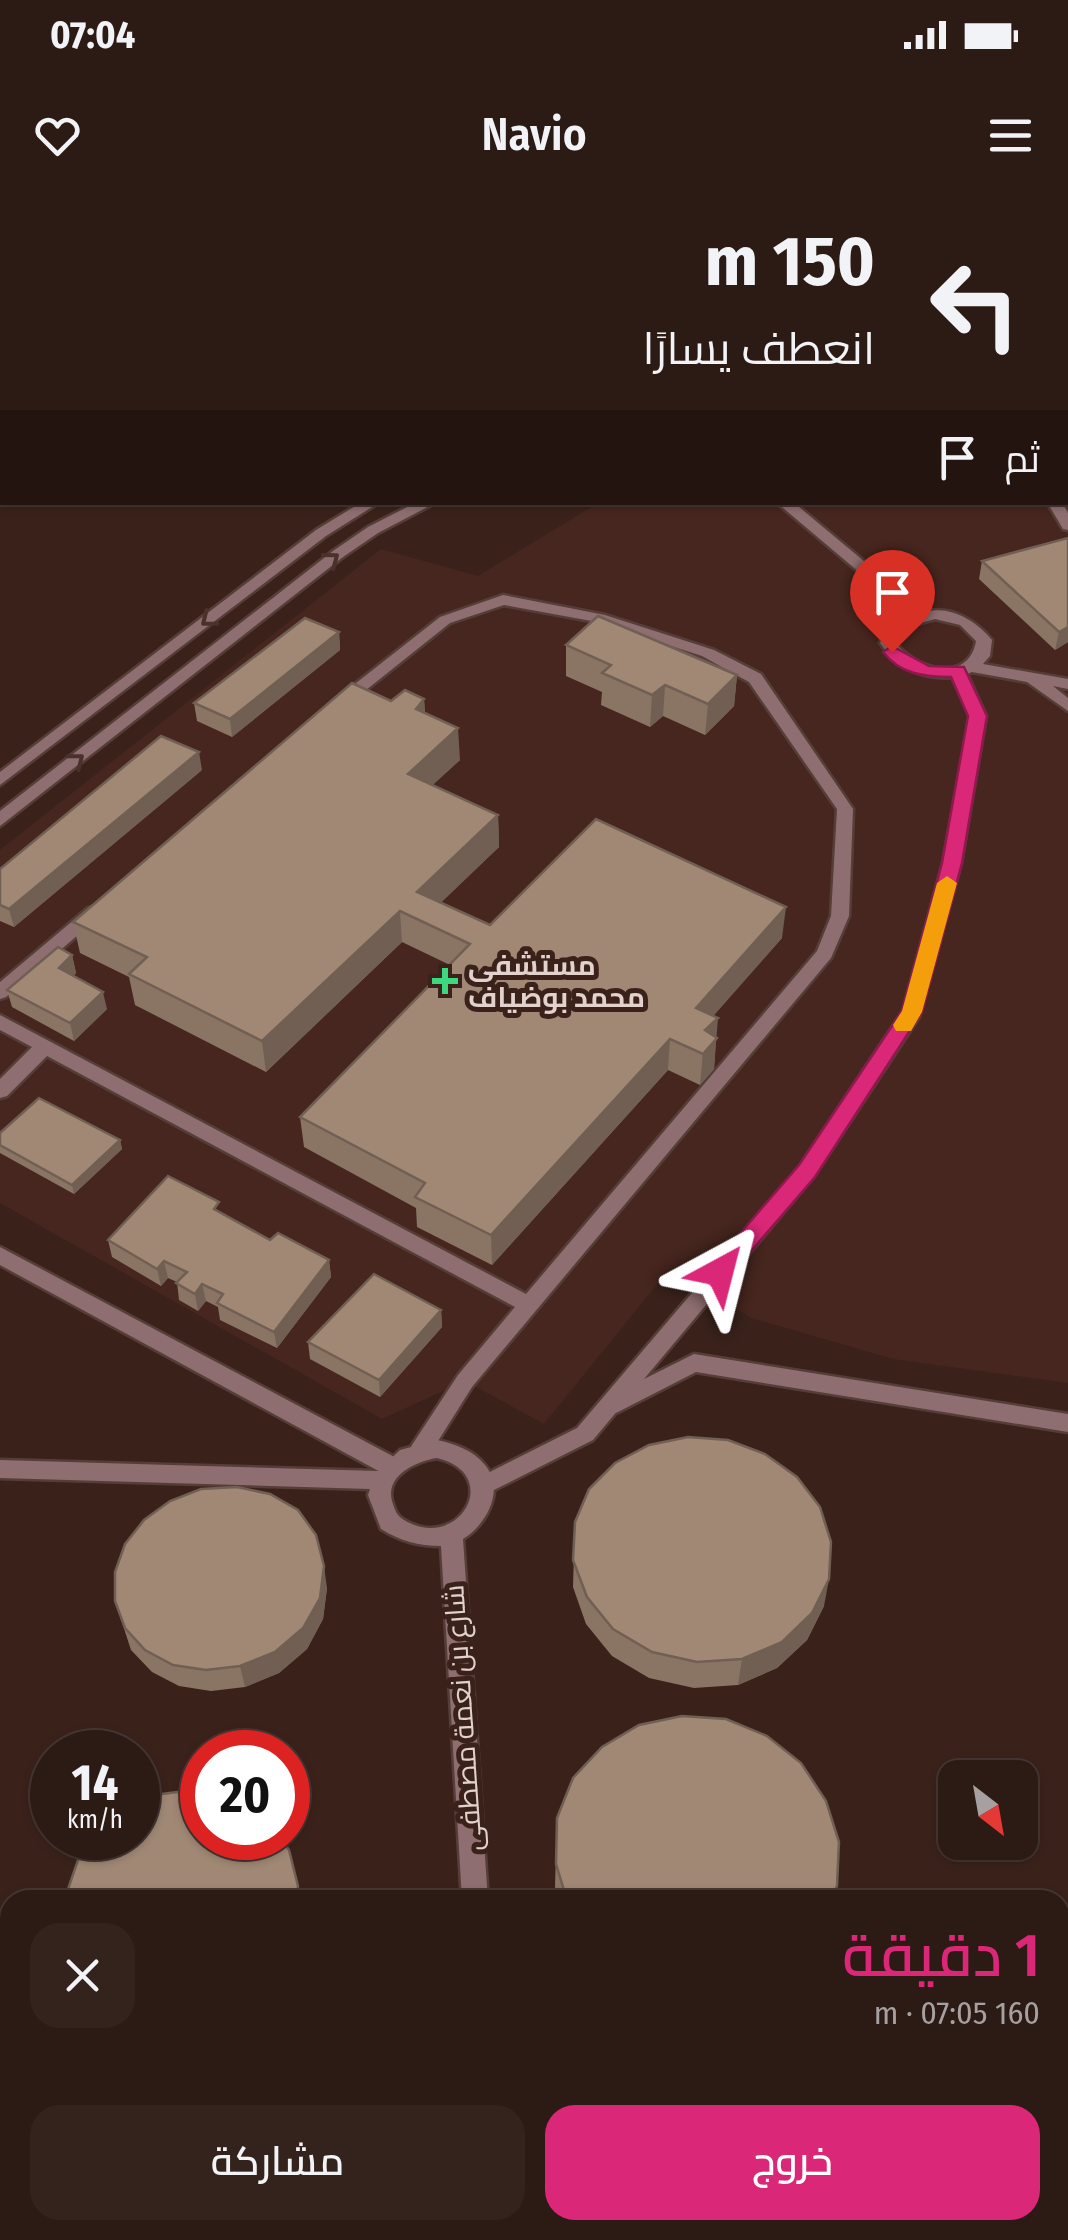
<!DOCTYPE html>
<html lang="ar">
<head>
<meta charset="utf-8">
<style>
	:root { --surface:#2c1a14; --page:#34231d; --text:#f1f3f6; --muted:#a6a1a0; --line:#483834; --accent:#db2777 }
	body { margin:0; font-family:"Fira Sans Condensed",Cairo,sans-serif; background:var(--page); color:var(--text); direction:rtl; height:100vh; display:flex; flex-direction:column; font-size:38px; white-space:nowrap }
	* { box-sizing:border-box; margin:0 }
	p { font-size:32px; color:var(--muted) }
	.icon { flex:none; width:55px; height:55px; fill:none; stroke:currentColor; stroke-width:2; stroke-linecap:round; stroke-linejoin:round }
	.map { position:relative; flex:1; overflow:hidden; direction:ltr }
	.panel { position:absolute; left:0px; top:1690px; width:1070px; height:350px; display:flex; flex-direction:column; background:var(--surface); border-radius:30px 30px 0 0; box-shadow:0 2px 8px #0004,0 0 0 2px var(--line); direction:rtl }
	.panel>* { flex:none }
	.banner { position:absolute; left:0px; top:0px; width:1070px; height:305px; box-shadow:0 2px 8px #0004,0 0 0 2px var(--line); direction:rtl; background:#2c1a14; color:var(--text); overflow:hidden }
	.needle { width:65px; rotate:149deg }
	.fabs { position:absolute; left:938px; top:1560px; display:grid; gap:20px }
	.fabs a { display:grid; place-items:center; width:100px; height:100px; border-radius:20px; background:var(--surface); box-shadow:0 2px 8px #0004,0 0 0 2px var(--line); font-size:50px }
	.speed { position:absolute; left:30px; top:1530px; display:flex; gap:20px; font-size:50px; font-weight:700; text-align:center }
	.speed>* { display:grid; place-content:center; width:130px; height:130px; border-radius:50%; background:var(--surface); box-shadow:0 2px 8px #0004,0 0 0 2px var(--line); line-height:1 }
	.speed small { font-size:25px; font-weight:400 }
	.speed .limit { border:15px solid #d22; background:#fff; color:#111 }
	.pin { position:absolute; display:grid; place-items:center; width:85px; height:85px; color:#fff; margin:-102px -42px; border-radius:50% 50% 50% 0; rotate:-45deg; box-shadow:0 0 10px #0007 }
	.pin .icon { rotate:45deg }
	.me { position:absolute; width:110px; margin:-55px; rotate:38deg; stroke-linejoin:round; filter:drop-shadow(0 0 8px #0008) }
	.turn { display:flex; align-items:center; gap:35px; height:210px; padding:0 30px; font-size:45px }
	.turn .icon { width:130px; height:130px; stroke-width:2.5 }
	.turn b { display:block; font-size:70px; line-height:85px }
	.then { display:flex; align-items:center; height:95px; padding:0 30px; background:#0003; gap:20px; font-size:38px }
	.round { display:grid; place-items:center; flex:none; width:105px; height:105px; border-radius:30px; background:var(--page) }
	.head { display:flex; align-items:center; justify-content:space-between; height:170px; padding:0 30px }
	h1 { font-size:60px; font-weight:600; line-height:75px; color:var(--accent) }
	.primary-button { display:flex; gap:20px; margin-top:auto; padding:20px 30px }
	.primary-button a { flex:1; height:115px; border-radius:30px; background:var(--accent); color:#fff; font-size:40px; font-weight:600; line-height:115px; text-align:center }
	.primary-button a+a { background:var(--page); color:var(--text) }
	.status { display:flex; justify-content:space-between; align-items:center; height:70px; padding:0 50px; background:var(--surface); direction:ltr }
	.status svg { height:28px; fill:currentColor }
	header { display:flex; justify-content:space-between; align-items:center; height:130px; padding:0 30px; background:var(--surface); font-size:45px; font-weight:600 }
	.map>svg:first-child { display:block }
	.built { fill:#46261e }
	.lines { fill:none; stroke-linecap:round; stroke-linejoin:round }
	.service-casing { stroke:#553e37; stroke-width:5 }
	.minor-casing { stroke:#553e37; stroke-width:5 }
	.service { fill:#8e6e71; fill-rule:evenodd }
	.minor { fill:#8e6e71; fill-rule:evenodd }
	.wall { fill:#8a7565 }
	.shaded-wall { fill:#705f52 }
	.building { fill:#a08875; stroke:#705f52; stroke-width:2.5 }
	.oneway { stroke:#4b312c }
	.route { fill:#db2777; stroke:#8e194d; stroke-width:2.5 }
	.slow { fill:#f59e0b }
	.poi-dot { fill:#3dd77e; stroke:#3a221b; stroke-width:4 }
	.labels { text-anchor:middle; dominant-baseline:central; stroke-width:10; stroke-linejoin:round; paint-order:stroke }
	.poi-label { font-size:28px; font-weight:bold; fill:#e2d1cc; stroke:#3a221b; text-anchor:start }
	.street-label { font-size:28px; fill:#e2d1cc; stroke:#3a221b }
</style>
</head>
<body>
<div class="status"><b>07:04</b><svg viewBox="0 0 49 12"><path d="M0 12V9h3v3zM5 12V6h3v6zM10 12V3h3v9zM15 12V0h3v12zM26 1h20v11H26zM47 4h2v5h-2z"/></svg></div>
<header><svg class="icon" aria-label="menu" viewBox="0 0 24 24"><path d="M4 6h16M4 12h16M4 18h16"/></svg>Navio<svg class="icon" aria-label="heart" viewBox="0 0 24 24"><path d="M12 20l-8-8c-3-5 5-10 8-4 3-6 11-1 8 4z"/></svg></header>
<div class="map">
<svg width="1068" height="2040" viewBox="0 0 1068 2040">
	<rect width="100%" height="100%" fill="#3a221b"/>
	<path class="built" d="M1068 14V1183L893 1159 752 1118 667 1072 544 1224 465 1181 382 1219 0 1003V650L381 349 478 376 598 303 1068 302Z"/>
	<g class="lines">
		<defs>
			<g id="service">
				<path d="M847 0H864L865 2H849Z"/>
				<path d="M776 302H793L925 412C951 405 976 421 992 440L990 456 983 464 1068 479V489L1053 486 1068 498V511L1027 482 972 472 967 474 986 516 961 663 919 817 814 976 593 1240 484 1295 476 1293 473 1286 476 1279 577 1228 800 966 903 811 943 663 970 516 952 477C922 480 897 467 880 443L889 422 911 416ZM935 419 960 425 976 441C969 484 915 470 896 443L902 428Z"/>
				<path d="M1047 302H1062L1068 313V330L1063 329Z"/>
				<path d="M503 395 605 415 714 450 761 474 853 609 849 716 831 758 472 1187 428 1257 420 1260 412 1257 409 1251 412 1245 458 1175 515 1107 47 856 7 896 0 898V879L32 847 0 830V815L526 1094 817 751 831 716 837 609 749 482 702 456 597 422 504 405 450 423 346 506H334L332 502 440 417Z"/>
				<path d="M94 706 103 712 100 716 6 797 0 799V782L88 708Z"/>
				<path d="M0 1047 400 1260 403 1267 400 1274 392 1276 384 1274 0 1065Z"/>
			</g>
			<g id="minor">
				<path d="M567 0H579L580 2H568Z"/>
				<path d="M362 302H380L326 336 0 585V572L316 330Z"/>
				<path d="M417 302H437L378 333 343 357 0 626V611L333 351 368 327Z"/>
				<path d="M694 1154 1068 1214V1232L696 1172 618 1212 610 1215 602 1212 599 1206 602 1200Z"/>
				<path d="M437 1240C455 1244 473 1250 485 1265 506 1290 486 1325 463 1339L488 1700H462L441 1346C418 1346 401 1341 381 1329L368 1295 370 1289 0 1278V1260L378 1271 400 1250ZM437 1258C504 1274 459 1353 404 1320 396 1315 395 1310 392 1301 385 1275 417 1261 437 1258Z"/>
				<path d="M458 2030H486L485 2040H457Z"/>
			</g>
		</defs>
		<use href="#service" class="service-casing"/>
		<use href="#minor" class="minor-casing"/>
		<use href="#service" class="service"/>
		<use href="#minor" class="minor"/>
	</g>
	<g class="wall">
		<path d="M1068 338V442L1055 450 979 379 982 361Z"/>
		<path d="M339 432 340 450 232 537 197 521 194 503Z"/>
		<path d="M566 445 737 475 734 506 705 535 663 516 650 527 601 505 602 492 566 476Z"/>
		<path d="M424 499 425 514 460 560 432 585 498 615 499 647 440 703 490 725 782 738 713 816 716 837 714 869 700 885 668 870 492 1065 417 1027 416 1008 304 947 300 917 450 765 402 742 266 872 135 805 129 777 80 753 73 722 391 501Z"/>
		<path d="M202 570 14 727 0 721V669Z"/>
		<path d="M72 755 76 773 73 776 107 809 74 841 12 807 7 790Z"/>
		<path d="M0 933 120 940 122 949 74 994 0 953Z"/>
		<path d="M221 1013 270 1040 329 1060 331 1077 277 1148 220 1120 218 1107 206 1101 198 1111 179 1100 177 1082 168 1078 161 1086 112 1057 108 1040Z"/>
		<path d="M441 1110 442 1127 380 1197 310 1159 308 1142Z"/>
		<path d="M575 1322 824 1406 807 1440 777 1468 738 1485 694 1488 649 1478 612 1456 586 1424 573 1387Z"/>
		<path d="M327 1388 323 1419 307 1449 279 1473 245 1487 211 1491 179 1486 152 1472 131 1450 115 1401Z"/>
		<path d="M557 1618 833 1700H559L555 1687Z"/>
	</g>
	<g class="shaded-wall">
		<path d="M1068 427V442L1055 450 1059 432Z"/>
		<path d="M339 432 340 450 232 537 230 519Z"/>
		<path d="M737 475 734 506 705 535 708 504Z"/>
		<path d="M665 485 663 516 650 527 652 495Z"/>
		<path d="M424 499 426 530 416 509Z"/>
		<path d="M458 528 460 560 410 606 408 574Z"/>
		<path d="M199 552 202 570 14 727 9 709Z"/>
		<path d="M498 615 499 647 422 721 417 692Z"/>
		<path d="M786 707 782 738 693 839 696 808Z"/>
		<path d="M400 711 402 742 266 872 262 841Z"/>
		<path d="M72 755 76 773 63 786 59 768Z"/>
		<path d="M103 792 107 809 74 841 70 823Z"/>
		<path d="M718 818 714 869 700 885 705 830Z"/>
		<path d="M670 839 668 870 492 1065 491 1035Z"/>
		<path d="M120 940 122 949 74 994 72 985Z"/>
		<path d="M329 1060 331 1077 277 1148 274 1132Z"/>
		<path d="M164 1061 168 1078 161 1086 157 1069Z"/>
		<path d="M202 1084 206 1101 198 1111 195 1094Z"/>
		<path d="M441 1110 442 1127 380 1197 379 1180Z"/>
		<path d="M324 1366 327 1388 323 1419 307 1449 279 1473 245 1487 240 1466Z"/>
		<path d="M829 1379 824 1406 807 1440 777 1468 738 1485 742 1459Z"/>
	</g>
	<g class="building">
		<path d="M1068 338V427L1059 432 982 361Z"/>
		<path d="M598 416 737 475 708 504 665 485 652 495 602 473 611 465 566 445Z"/>
		<path d="M305 418 339 432 230 519 194 503Z"/>
		<path d="M352 483 391 501 405 490 424 499 416 509 458 528 408 574 498 615 417 692 490 725 596 619 786 707 696 808 718 818 705 830 717 838 703 854 670 839 491 1035 415 997 425 983 300 917 470 744 400 711 262 841 129 774 147 757 73 722Z"/>
		<path d="M161 536 199 552 9 709 0 705V669Z"/>
		<path d="M58 747 72 755 59 768 103 792 70 823 7 790Z"/>
		<path d="M39 898 120 940 72 985 0 945V933Z"/>
		<path d="M168 976 219 1002 214 1009 270 1040 278 1033 329 1060 274 1132 217 1103 223 1094 202 1084 195 1094 176 1083 187 1072 164 1061 157 1069 108 1040Z"/>
		<path d="M374 1074 441 1110 379 1180 308 1142Z"/>
		<path d="M688 1237 728 1240 765 1254 797 1277 820 1307 831 1342 829 1379 812 1413 782 1442 742 1459 697 1462 652 1452 613 1429 587 1397 573 1360 575 1322 589 1289 615 1263 649 1245Z"/>
		<path d="M237 1287 270 1294 298 1310 316 1335 324 1366 320 1398 303 1428 275 1452 240 1466 206 1470 173 1465 145 1450 125 1428 115 1401V1372L125 1344 144 1320 170 1301 201 1289Z"/>
		<path d="M682 1516 726 1519 767 1536 801 1563 826 1601 839 1642 837 1686 831 1700H567L556 1664 557 1618 573 1578 602 1547 639 1525Z"/>
		<path d="M201 1589 202 1638H281L289 1650 298 1686 296 1700H66V1695L78 1660 94 1638H138V1603L162 1594Z"/>
		<path d="M10 1992V2030H302L303 2040H0V2012Z"/>
	</g>
	<defs><path id="oneway-chevron" d="M-2-3.5L2.5 0L-2 3.5" fill="none" stroke-width="1.6" stroke-linecap="round" stroke-linejoin="round" transform="scale(2.5)"/></defs>
	<g class="oneway">
		<use href="#oneway-chevron" transform="translate(332 359) rotate(-37)"/>
		<use href="#oneway-chevron" transform="translate(208 420) rotate(142)"/>
		<use href="#oneway-chevron" transform="translate(77 560) rotate(-38)"/>
	</g>
	<path class="route" d="M892 446 929 466 964 467 987 516 962 663 922 812 815 977 728 1078H712V1066L799 965 902 811 942 663 968 516 951 477C924 477 900 474 883 452Z"/>
	<path class="slow" d="M947 676 957 683 922 812 911 831H896L893 825 902 811 937 683Z"/>
	<path class="poi-dot" d="M440 766h10v10h10v10h-10v10h-10v-10h-10v-10h10z"/>
	<g class="labels">
		<g class="poi-label">
			<text x="468" y="765">مستشفى<tspan x="468" dy="32">محمد بوضياف</tspan></text>
		</g>
		<g class="street-label">
			<text transform="translate(463 1518) rotate(-94)">شارع بن نعمة مصطفى</text>
		</g>
	</g>
</svg>
<div class="fabs">
<a><svg class="needle" viewBox="-14 -14 28 28"><path d="M0-13l5 13h-10z" fill="#e53935"/><path d="M0 13l5-13h-10z" fill="#a6a1a0"/></svg></a>
</div>
<div class="speed"><div>14<small>km/h</small></div><div class="limit">20</div></div>
<div class="pin" style="left:892px;top:452px;background:#d93025"><svg class="icon" aria-label="arrive" viewBox="0 0 24 24"><path d="M6 21V4h12l-3 4 3 4H6"/></svg></div>
<svg class="me" style="left:720px;top:1072px" viewBox="-20 -20 40 40"><path d="M0-17L14 15 0 8-14 15z" fill="#db2777" stroke="#fff" stroke-width="4"/></svg>
<div class="banner">
<div class="turn"><svg class="icon" aria-label="left" viewBox="0 0 24 24"><path d="M17 20v-9H6M10 6l-5 5 5 5"/></svg><div><b>150 m</b>انعطف يسارًا</div></div>
<div class="then">ثم<svg class="icon" aria-label="arrive" viewBox="0 0 24 24"><path d="M6 21V4h12l-3 4 3 4H6"/></svg></div>
</div>
<section class="panel">
<div class="head"><div><h1>1 دقيقة</h1><p>160 m · 07:05</p></div><a class="round"><svg class="icon" aria-label="close" viewBox="0 0 24 24"><path d="M6 6l12 12M18 6L6 18"/></svg></a></div>
<div class="primary-button"><a>خروج</a><a>مشاركة</a></div>
</section>
</div>
</body>
</html>
